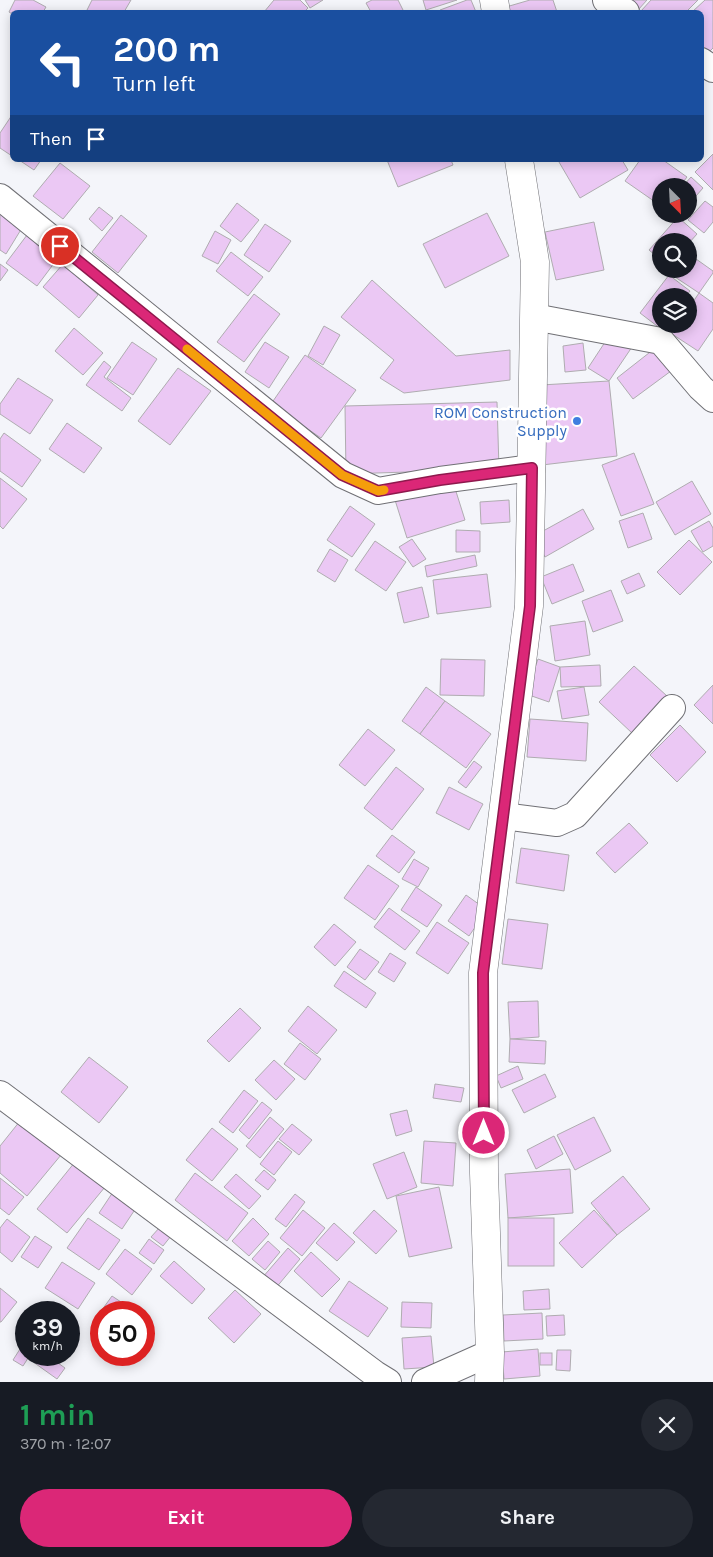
<!DOCTYPE html>
<html lang="en">
<head>
<meta charset="utf-8">
<style>
	:root { --surface:#171b24; --page:#242831; --text:#f1f3f6; --muted:#9ea1a6; --accent:#db2777 }
	body { margin:0; font-family:Karla,sans-serif; background:var(--page); color:var(--text); height:100vh; display:flex; flex-direction:column; font-size:19px; white-space:nowrap }
	* { box-sizing:border-box; margin:0 }
	p { font-size:16px; color:var(--muted) }
	.icon { flex:none; width:28px; height:28px; fill:none; stroke:currentColor; stroke-width:2; stroke-linecap:round; stroke-linejoin:round }
	.map { position:relative; height:1382px; overflow:hidden }
	.side { display:flex; flex-direction:column; background:var(--surface); flex:1 }
	.side>* { flex:none }
	.top-card { position:absolute; left:10px; top:10px; width:694px; height:152px; border-radius:8px; box-shadow:0 2px 12px #0003; background:#1a4fa0; color:#fff; overflow:hidden }
	.needle { width:32px; rotate:156deg }
	.controls { position:absolute; left:652px; top:178px; display:grid; gap:10px }
	.controls a { display:grid; place-items:center; width:45px; height:45px; border-radius:50%; background:var(--surface); box-shadow:0 2px 12px #0003; font-size:25px }
	.speed { position:absolute; left:15px; top:1301px; display:flex; gap:10px; font-size:25px; font-weight:700; text-align:center }
	.speed>* { display:grid; place-content:center; width:65px; height:65px; border-radius:50%; background:var(--surface); box-shadow:0 2px 12px #0003; line-height:1 }
	.speed small { font-size:12px; font-weight:400 }
	.speed .limit { border:8px solid #d22; background:#fff; color:#111 }
	.pin { position:absolute; display:grid; place-items:center; width:42px; height:42px; color:#fff; margin:-21px; border:2px solid #fff; border-radius:50%; box-shadow:0 1px 5px #0007 }
	.me { position:absolute; width:55px; margin:-28px; rotate:0deg; stroke-linejoin:round; filter:drop-shadow(0 0 4px #0008) }
	.turn { display:flex; align-items:center; gap:18px; height:105px; padding:0 20px; font-size:22px }
	.turn .icon { width:65px; height:65px; stroke-width:2.5 }
	.turn b { display:block; font-size:35px; line-height:42px }
	.then { display:flex; align-items:center; height:48px; padding:0 20px; background:#0003; gap:10px; font-size:19px }
	.round { display:grid; place-items:center; flex:none; width:52px; height:52px; border-radius:26px; background:var(--page) }
	.headline { display:flex; align-items:center; justify-content:space-between; height:85px; padding:0 20px }
	h1 { font-size:30px; font-weight:700; line-height:38px; color:#1e9e55 }
	.cta { display:flex; gap:10px; margin-top:auto; padding:10px 20px }
	.cta a { flex:1; height:58px; border-radius:30px; background:var(--accent); color:#fff; font-size:20px; font-weight:700; line-height:58px; text-align:center }
	.cta a+a { background:var(--page); color:var(--text) }
	.map>svg:first-child { display:block }
	.building { fill:#ebc8f4; stroke:#afacb0 }
	.lines { fill:none; stroke-linecap:round; stroke-linejoin:round }
	.minor-casing { stroke:#707075; stroke-width:28 }
	.major-casing { stroke:#707075; stroke-width:29 }
	.minor { stroke:#fff; stroke-width:26 }
	.major { stroke:#fff; stroke-width:28 }
	.route-casing { stroke:#8e194d; stroke-width:12 }
	.route { stroke:#db2777; stroke-width:9 }
	.slow { stroke:#f59e0b; stroke-width:9 }
	.shop-dot { fill:#3f7fe0; stroke:#fff; stroke-width:2 }
	.labels { text-anchor:middle; dominant-baseline:central; stroke-width:5; stroke-linejoin:round; paint-order:stroke }
	.shop-label { font-size:16px; fill:#366cbe; stroke:#fff; text-anchor:end }
</style>
</head>
<body>
<div class="map">
<svg width="713" height="1382" viewBox="0 0 713 1382">
	<rect width="100%" height="100%" fill="#f4f5fa"/>
	<g class="building">
		<path d="M15 0H33L46 7 43 12H12V14L9 12Z"/>
		<path d="M92 0H131L124 12H91L87 10Z"/>
		<path d="M274 0H300L308 8 304 12H264Z"/>
		<path d="M305 0H323L310 8Z"/>
		<path d="M372 0H398L404 12H371L366 3Z"/>
		<path d="M423 0H457L426 10Z"/>
		<path d="M467 0H471L476 12H441L440 10Z"/>
		<path d="M530 0H553L557 12H508L506 7Z"/>
		<path d="M627 0H647L638 10Z"/>
		<path d="M651 0H698L686 12H643L641 11Z"/>
		<path d="M705 0H713V48L707 54 701 47V12H692Z"/>
		<path d="M12 115V156L0 148V133Z"/>
		<path d="M713 154V190L695 172Z"/>
		<path d="M19 160H41L34 170Z"/>
		<path d="M387 160H451L453 165 398 187Z"/>
		<path d="M562 160H622L628 170 580 198 559 162Z"/>
		<path d="M640 160H663L687 177 680 186H661V206L625 181Z"/>
		<path d="M60 163 90 186 63 219 33 196Z"/>
		<path d="M691 177 703 188 689 204V186H683Z"/>
		<path d="M705 201 713 207V222L704 233 688 220Z"/>
		<path d="M237 203 259 220 241 242 220 226Z"/>
		<path d="M99 207 113 218 102 231 89 219Z"/>
		<path d="M0 208 25 223 6 254 0 250Z"/>
		<path d="M487 213 509 256 445 288 423 244Z"/>
		<path d="M121 215 147 236 118 273 92 252Z"/>
		<path d="M678 217 697 234 689 243V241H661V260L649 250Z"/>
		<path d="M594 222 604 270 556 280 545 232Z"/>
		<path d="M265 224 291 241 269 272 244 255Z"/>
		<path d="M215 231 231 240 218 264 202 256Z"/>
		<path d="M27 235 58 258 37 286 6 263Z"/>
		<path d="M231 252 263 277 248 296 216 271Z"/>
		<path d="M689 254 713 271V273L699 293 672 275 676 269H689Z"/>
		<path d="M0 264 8 270 0 281Z"/>
		<path d="M63 264 98 295 79 318 43 287Z"/>
		<path d="M669 275 690 291 686 296H661V324H665L661 329 640 313Z"/>
		<path d="M372 280 456 356 510 350V380L404 393 380 378 394 360 341 317Z"/>
		<path d="M699 293 713 303V329L698 351 672 334 678 324H689V308Z"/>
		<path d="M254 294 280 314 244 362 217 342Z"/>
		<path d="M324 326 340 335 323 365 308 356Z"/>
		<path d="M74 328 103 353 83 375 55 351Z"/>
		<path d="M611 333 632 347 609 381 588 368Z"/>
		<path d="M132 342 157 359 133 395 107 378Z"/>
		<path d="M265 342 289 357 269 388 245 372Z"/>
		<path d="M583 343 586 370 565 372 563 346Z"/>
		<path d="M654 349 671 371 633 399 617 378Z"/>
		<path d="M305 355 356 390 321 438 271 404Z"/>
		<path d="M104 361 111 367 104 377 131 398 122 411 86 385Z"/>
		<path d="M178 368 211 391 170 445 138 421Z"/>
		<path d="M18 378 53 400 30 434 0 414V404Z"/>
		<path d="M609 381 617 456 542 465 541 385Z"/>
		<path d="M497 402 499 469 346 474 345 406Z"/>
		<path d="M67 423 102 448 84 473 49 449Z"/>
		<path d="M4 433 41 460 22 487 0 471V439Z"/>
		<path d="M634 453 654 504 621 516 602 465Z"/>
		<path d="M0 478 27 499 3 529 0 526Z"/>
		<path d="M692 481 711 514 675 535 656 502Z"/>
		<path d="M453 482 465 520 407 538 395 500Z"/>
		<path d="M509 500 510 522 481 524 480 502Z"/>
		<path d="M350 506 375 524 352 557 327 540Z"/>
		<path d="M583 509 594 529 545 557 534 536Z"/>
		<path d="M643 513 652 539 628 548 619 521Z"/>
		<path d="M709 521 713 528V546L703 552 691 531Z"/>
		<path d="M456 530 480 531V552H456Z"/>
		<path d="M412 539 426 559 413 567 399 547Z"/>
		<path d="M689 540 712 562 680 595 657 572Z"/>
		<path d="M375 541 406 562 386 591 355 570Z"/>
		<path d="M330 549 348 560 335 582 317 571Z"/>
		<path d="M475 555 477 566 427 577 425 566Z"/>
		<path d="M573 564 584 591 552 604 541 577Z"/>
		<path d="M639 573 645 586 627 594 621 581Z"/>
		<path d="M487 574 491 607 437 614 433 580Z"/>
		<path d="M422 587 429 617 404 623 397 593Z"/>
		<path d="M611 590 623 621 593 632 582 601Z"/>
		<path d="M585 621 590 655 555 661 550 626Z"/>
		<path d="M441 659 485 660 484 696 440 695Z"/>
		<path d="M538 659 560 667 549 702 526 694Z"/>
		<path d="M600 665 601 686 561 687 560 667Z"/>
		<path d="M634 666 667 696 632 733 599 702Z"/>
		<path d="M713 685V724L694 705Z"/>
		<path d="M426 687 445 701 420 734 402 721Z"/>
		<path d="M584 687 589 715 562 719 557 691Z"/>
		<path d="M445 701 491 734 466 768 420 734Z"/>
		<path d="M530 719 588 723 586 761 527 757Z"/>
		<path d="M680 725 706 752 677 782 650 755Z"/>
		<path d="M368 729 395 750 365 786 339 765Z"/>
		<path d="M474 761 482 767 466 788 458 782Z"/>
		<path d="M396 767 424 789 392 830 364 808Z"/>
		<path d="M449 787 483 804 469 830 436 813Z"/>
		<path d="M629 823 648 843 615 873 596 853Z"/>
		<path d="M392 835 415 852 399 873 376 856Z"/>
		<path d="M521 848 569 855 564 891 516 883Z"/>
		<path d="M414 859 429 868 418 887 402 879Z"/>
		<path d="M368 865 399 886 375 920 344 898Z"/>
		<path d="M416 887 442 905 427 927 401 910Z"/>
		<path d="M466 895 487 910 469 936 448 921Z"/>
		<path d="M389 908 420 931 405 950 374 927Z"/>
		<path d="M508 919 548 924 542 969 502 964Z"/>
		<path d="M437 922 469 943 448 974 416 953Z"/>
		<path d="M334 924 356 942 335 966 314 947Z"/>
		<path d="M360 949 379 962 365 980 347 967Z"/>
		<path d="M390 953 406 963 394 982 378 972Z"/>
		<path d="M344 971 376 993 366 1008 334 986Z"/>
		<path d="M538 1001 539 1037 510 1039 508 1002Z"/>
		<path d="M308 1006 337 1030 317 1054 288 1031Z"/>
		<path d="M240 1008 261 1028 229 1062 207 1041Z"/>
		<path d="M510 1039 546 1041 545 1064 509 1062Z"/>
		<path d="M300 1043 321 1059 305 1080 284 1064Z"/>
		<path d="M89 1057 128 1087 99 1123 61 1092Z"/>
		<path d="M274 1060 295 1079 276 1100 255 1080Z"/>
		<path d="M518 1066 523 1079 501 1088 496 1076Z"/>
		<path d="M545 1074 556 1097 524 1113 512 1090Z"/>
		<path d="M435 1084 464 1088 461 1102 433 1098Z"/>
		<path d="M244 1090 258 1101 233 1133 219 1122Z"/>
		<path d="M262 1102 272 1110 249 1139 239 1130Z"/>
		<path d="M407 1110 412 1131 396 1136 390 1114Z"/>
		<path d="M270 1117 284 1129 260 1158 246 1146Z"/>
		<path d="M594 1117 611 1151 575 1170 557 1135Z"/>
		<path d="M20 1121 61 1155 27 1196 0 1173V1146Z"/>
		<path d="M292 1124 312 1140 299 1155 279 1139Z"/>
		<path d="M212 1128 238 1149 212 1181 186 1160Z"/>
		<path d="M554 1136 563 1154 536 1169 527 1150Z"/>
		<path d="M278 1141 292 1152 274 1175 260 1164Z"/>
		<path d="M424 1141 456 1143 453 1186 421 1183Z"/>
		<path d="M404 1152 417 1187 387 1199 373 1164Z"/>
		<path d="M75 1162 105 1187 67 1233 37 1209Z"/>
		<path d="M570 1169 573 1213 508 1218 505 1174Z"/>
		<path d="M264 1170 276 1180 268 1190 255 1180Z"/>
		<path d="M195 1173 248 1213 227 1241 175 1200Z"/>
		<path d="M236 1174 261 1196 249 1209 224 1187Z"/>
		<path d="M623 1176 650 1209 617 1235 591 1203Z"/>
		<path d="M0 1178 24 1197 9 1215 0 1208Z"/>
		<path d="M439 1187 452 1248 409 1257 396 1196Z"/>
		<path d="M115 1189 138 1205 122 1229 99 1213Z"/>
		<path d="M295 1194 305 1202 286 1227 275 1219Z"/>
		<path d="M303 1210 325 1228 302 1256 280 1238Z"/>
		<path d="M374 1210 397 1231 376 1254 353 1233Z"/>
		<path d="M594 1210 617 1235 582 1268 559 1243Z"/>
		<path d="M88 1218 120 1240 99 1270 67 1248Z"/>
		<path d="M253 1218 269 1234 249 1256 232 1241Z"/>
		<rect x="508" y="1218" width="46" height="48"/>
		<path d="M7 1219 30 1237 12 1262 0 1252V1228Z"/>
		<path d="M334 1223 355 1242 337 1261 316 1243Z"/>
		<path d="M160 1227 171 1236 163 1246 151 1237Z"/>
		<path d="M35 1236 52 1247 38 1268 21 1257Z"/>
		<path d="M149 1239 164 1250 154 1264 139 1253Z"/>
		<path d="M268 1241 280 1252 265 1270 252 1259Z"/>
		<path d="M288 1248 300 1259 275 1289 262 1278Z"/>
		<path d="M125 1249 152 1269 132 1295 106 1274Z"/>
		<path d="M311 1252 340 1279 322 1297 294 1271Z"/>
		<path d="M174 1261 205 1289 192 1304 160 1276Z"/>
		<path d="M62 1262 95 1283 78 1309 45 1288Z"/>
		<path d="M349 1281 388 1308 368 1337 329 1311Z"/>
		<path d="M0 1288 17 1302 1 1322H0Z"/>
		<path d="M549 1289 550 1309 524 1310 523 1291Z"/>
		<path d="M235 1290 261 1314 234 1343 208 1318Z"/>
		<path d="M112 1296 133 1310 132 1312H101V1315L99 1314Z"/>
		<path d="M402 1302 432 1303 431 1328 401 1327Z"/>
		<path d="M542 1313 543 1339 504 1341 503 1315Z"/>
		<path d="M564 1315 565 1335 547 1336 546 1316Z"/>
		<path d="M431 1336 434 1367 404 1369 402 1338Z"/>
		<path d="M20 1349 26 1353V1355H30L23 1366 13 1360Z"/>
		<path d="M538 1349 540 1376 504 1379 502 1352Z"/>
		<path d="M557 1350H571L570 1371 556 1370Z"/>
		<rect x="540" y="1353" width="12" height="12"/>
		<path d="M32 1355H47L65 1368 57 1379 29 1359Z"/>
	</g>
	<g class="lines">
		<defs>
			<g id="minor">
				<path d="M606 0 626 12"/>
				<path d="M701 61 713 69"/>
				<path d="M0 197 343 475 378 491 440 480 532 468"/>
				<path d="M534 317 661 341 701 388 713 399"/>
				<path d="M503 816 557 823 575 815 672 708"/>
				<path d="M0 1094 375 1374 388 1382"/>
				<path d="M425 1382 490 1353"/>
			</g>
			<g id="major">
				<path d="M494 0 496 12"/>
				<path d="M489 1382 490 1353 484 1173 483 973 529 606 535 262 519 160"/>
			</g>
		</defs>
		<use href="#minor" class="minor-casing"/>
		<use href="#major" class="major-casing"/>
		<use href="#minor" class="minor"/>
		<use href="#major" class="major"/>
	</g>
	<g class="lines">
		<defs>
			<path id="route" d="M60 246 342 475 378 491 440 480 532 468 530 606 483 973 484 1133"/>
		</defs>
		<use href="#route" class="route-casing"/>
		<use href="#route" class="route"/>
		<path class="slow" d="M187 349 342 475 378 491 384 490"/>
	</g>
	<circle class="shop-dot" cx="577" cy="421" r="5"/>
	<g class="labels">
		<g class="shop-label">
			<text x="567" y="412">ROM Construction<tspan x="567" dy="18">Supply</tspan></text>
		</g>
	</g>
</svg>
<div class="controls">
<a><svg class="needle" viewBox="-14 -14 28 28"><path d="M0-13l5 13h-10z" fill="#e53935"/><path d="M0 13l5-13h-10z" fill="#9ea1a6"/></svg></a>
<a><svg class="icon" aria-label="search" viewBox="0 0 24 24"><circle cx="10" cy="10" r="6"/><path d="M15 15l6 6"/></svg></a>
<a><svg class="icon" aria-label="layers" viewBox="0 0 24 24"><path d="M12 4l9 5-9 5-9-5zM3 14l9 5 9-5"/></svg></a>
</div>
<div class="speed"><div>39<small>km/h</small></div><div class="limit">50</div></div>
<div class="pin" style="left:60px;top:246px;background:#d93025"><svg class="icon" aria-label="arrive" viewBox="0 0 24 24"><path d="M6 21V4h12l-3 4 3 4H6"/></svg></div>
<svg class="me" style="left:484px;top:1133px" viewBox="-20 -20 40 40"><circle r="17" fill="#db2777" stroke="#fff" stroke-width="3"/><path d="M0-11L8 9 0 5-8 9z" fill="#fff"/></svg>
<div class="top-card">
<div class="turn"><svg class="icon" aria-label="left" viewBox="0 0 24 24"><path d="M17 20v-9H6M10 6l-5 5 5 5"/></svg><div><b>200 m</b>Turn left</div></div>
<div class="then">Then<svg class="icon" aria-label="arrive" viewBox="0 0 24 24"><path d="M6 21V4h12l-3 4 3 4H6"/></svg></div>
</div>
</div>
<section class="side">
<div class="headline"><div><h1>1 min</h1><p>370 m · 12:07</p></div><a class="round"><svg class="icon" aria-label="close" viewBox="0 0 24 24"><path d="M6 6l12 12M18 6L6 18"/></svg></a></div>
<div class="cta"><a>Exit</a><a>Share</a></div>
</section>
</body>
</html>
